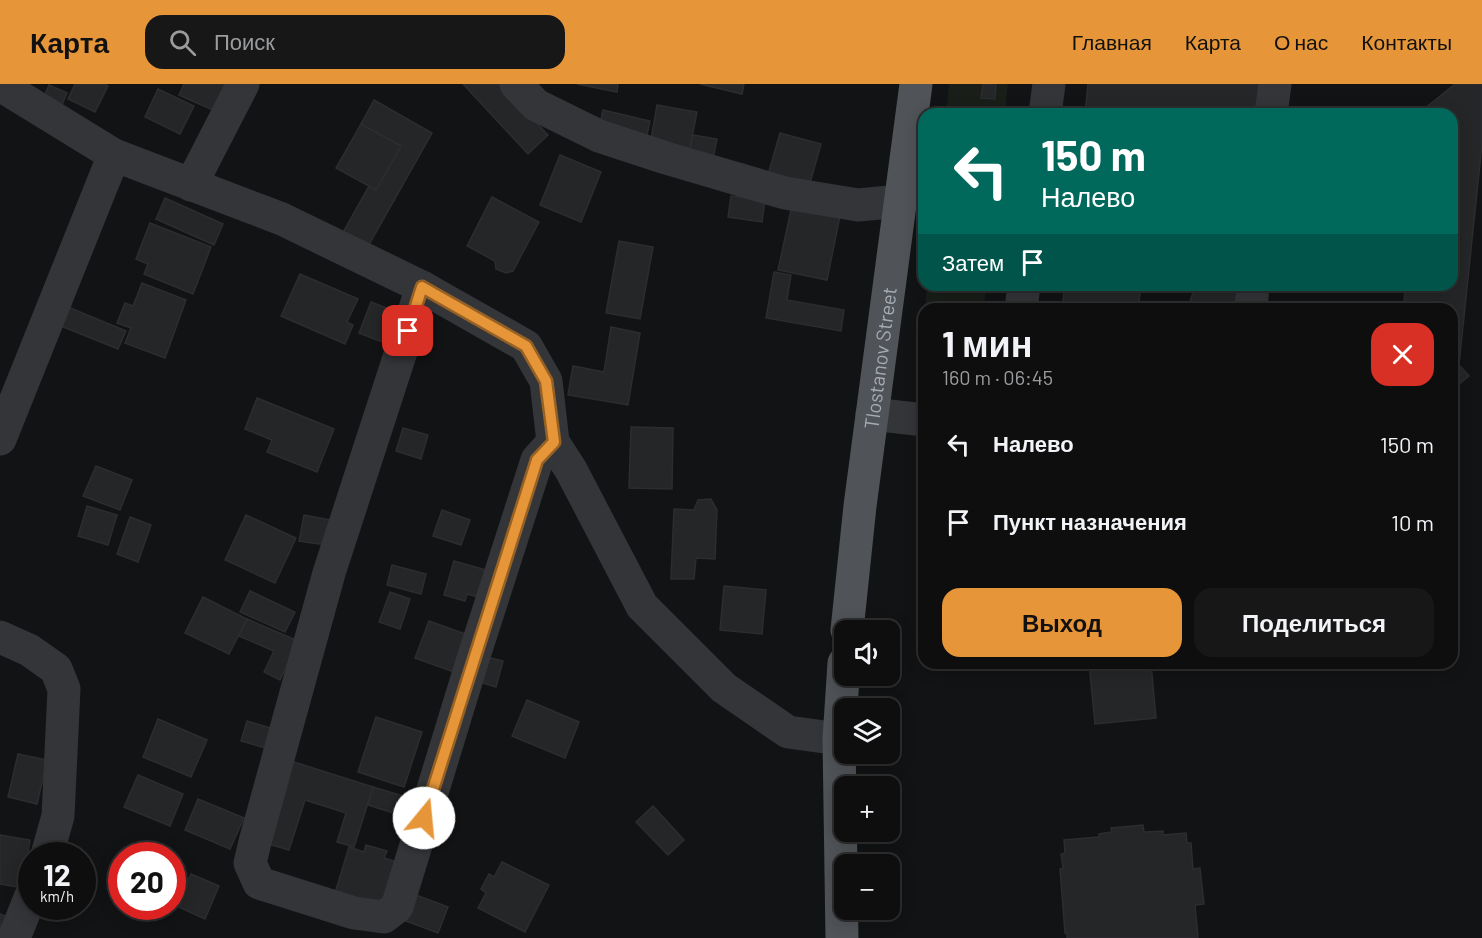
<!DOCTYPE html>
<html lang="ru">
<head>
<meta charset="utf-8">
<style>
	:root { --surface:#0e0e0f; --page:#171718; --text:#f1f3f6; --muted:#9b9c9e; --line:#2e2e2f; --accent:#e69538 }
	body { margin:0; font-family:Barlow,sans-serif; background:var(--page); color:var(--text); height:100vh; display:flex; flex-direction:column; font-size:22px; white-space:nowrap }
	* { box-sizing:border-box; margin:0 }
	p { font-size:20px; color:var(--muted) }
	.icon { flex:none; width:33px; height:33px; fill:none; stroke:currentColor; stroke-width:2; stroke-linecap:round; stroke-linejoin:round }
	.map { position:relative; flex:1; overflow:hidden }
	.panel { position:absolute; left:918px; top:219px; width:540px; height:366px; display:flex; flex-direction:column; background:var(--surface); border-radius:18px; box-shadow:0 3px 15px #0003,0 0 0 2px var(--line) }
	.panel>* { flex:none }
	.guide { position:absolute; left:918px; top:24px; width:540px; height:183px; border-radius:18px; box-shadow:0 3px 15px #0003,0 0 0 2px var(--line); background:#00695c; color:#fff; overflow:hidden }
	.buttons { position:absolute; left:834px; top:536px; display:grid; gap:12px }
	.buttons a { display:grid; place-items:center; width:66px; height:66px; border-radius:12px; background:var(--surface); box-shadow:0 3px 15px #0003,0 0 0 2px var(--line); font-size:30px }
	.speed { position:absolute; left:18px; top:758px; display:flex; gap:12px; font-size:30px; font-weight:700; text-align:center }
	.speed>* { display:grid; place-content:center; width:78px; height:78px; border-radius:50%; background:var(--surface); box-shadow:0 3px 15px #0003,0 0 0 2px var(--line); line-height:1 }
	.speed small { font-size:15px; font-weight:400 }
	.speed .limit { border:9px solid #d22; background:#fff; color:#111 }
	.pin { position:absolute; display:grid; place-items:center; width:51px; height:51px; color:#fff; margin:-26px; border-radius:12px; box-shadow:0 3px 9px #0006 }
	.me { position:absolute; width:66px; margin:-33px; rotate:17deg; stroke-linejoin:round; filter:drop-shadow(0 0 4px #0008) }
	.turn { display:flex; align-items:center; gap:21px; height:126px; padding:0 24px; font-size:27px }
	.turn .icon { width:78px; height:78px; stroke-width:2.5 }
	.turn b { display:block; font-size:42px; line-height:51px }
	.then { display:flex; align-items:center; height:57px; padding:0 24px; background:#0003; gap:12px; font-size:22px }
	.round { display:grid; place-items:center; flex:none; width:63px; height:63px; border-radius:18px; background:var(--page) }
	.summary { display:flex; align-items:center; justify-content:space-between; height:102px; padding:0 24px }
	h1 { font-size:36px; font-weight:700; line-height:45px }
	.primary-button { display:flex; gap:12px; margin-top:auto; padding:12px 24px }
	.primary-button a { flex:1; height:69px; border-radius:18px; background:var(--accent); color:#111; font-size:24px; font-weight:700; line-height:69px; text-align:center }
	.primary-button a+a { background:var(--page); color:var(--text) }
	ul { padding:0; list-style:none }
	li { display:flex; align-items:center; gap:18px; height:78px; padding:0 24px }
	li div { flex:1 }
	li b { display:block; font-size:22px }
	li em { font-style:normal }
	header { display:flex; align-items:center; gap:36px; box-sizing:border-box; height:84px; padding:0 30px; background:var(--accent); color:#111 }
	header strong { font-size:28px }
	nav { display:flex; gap:33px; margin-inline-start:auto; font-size:21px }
	.search { width:420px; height:54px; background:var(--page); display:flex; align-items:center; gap:15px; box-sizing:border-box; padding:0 21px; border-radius:18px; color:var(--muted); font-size:22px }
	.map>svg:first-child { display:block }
	.green { fill:#191e19 }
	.building { fill:#252628; stroke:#2d2d30; stroke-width:1.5 }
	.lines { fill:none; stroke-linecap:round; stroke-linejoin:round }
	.minor { stroke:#343539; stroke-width:33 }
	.major { stroke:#505357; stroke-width:33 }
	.route-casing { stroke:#966124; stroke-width:15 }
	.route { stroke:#e69538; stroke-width:10 }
	.labels { text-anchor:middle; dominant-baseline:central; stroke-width:6; stroke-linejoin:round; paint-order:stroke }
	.street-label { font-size:20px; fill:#a5abb4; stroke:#0d0e0f }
</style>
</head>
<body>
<header>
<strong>Карта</strong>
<div class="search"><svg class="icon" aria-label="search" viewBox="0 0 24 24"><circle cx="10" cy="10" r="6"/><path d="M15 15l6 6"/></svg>Поиск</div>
<nav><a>Главная</a><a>Карта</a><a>О нас</a><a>Контакты</a></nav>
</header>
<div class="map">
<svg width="1482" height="854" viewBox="0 0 1482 854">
	<rect width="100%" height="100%" fill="#121314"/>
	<g class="green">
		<path d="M949 0H1008L1005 30H946Z"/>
		<path d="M927 201H986L984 225H925Z"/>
		<path d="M924 231V323H921L916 310Z"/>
	</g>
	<g class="building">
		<path d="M75 0H104L108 2 95 28 68 15Z"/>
		<path d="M184 0H234L220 29 179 11Z"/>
		<path d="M463 0H500L548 51 528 70Z"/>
		<path d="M577 0H618L617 8Z"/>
		<path d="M700 0H744L742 10Z"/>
		<path d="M983 0H996L995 15 981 14Z"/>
		<path d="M1088 0H1263L1259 30H1085Z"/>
		<path d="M1455 0H1482V60L1459 281 1469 292 1452 306V225H1403L1406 201H1452V30H1424V25Z"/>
		<path d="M49 1 67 9 61 23 43 15Z"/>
		<path d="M158 5 194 22 180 50 145 33Z"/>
		<path d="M374 16 432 49 366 166 341 152 369 102 376 106 401 62 361 40Z"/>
		<path d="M657 21 697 28 689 68 650 61Z"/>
		<path d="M603 26 650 37 646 55 599 45Z"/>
		<path d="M361 40 401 62 376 106 336 84Z"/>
		<path d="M780 49 821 60 808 106 767 94Z"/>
		<path d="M693 51 717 55 712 79 688 74Z"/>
		<path d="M560 71 601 88 581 138 540 121Z"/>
		<path d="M731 112 765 116 762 138 728 133Z"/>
		<path d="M492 113 539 138 513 187 506 189 496 185 495 177 467 162Z"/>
		<path d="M165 114 223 140 214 161 156 135Z"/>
		<path d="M792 121 840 132 827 196 778 186Z"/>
		<path d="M150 139 211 163 193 210 144 190 148 180 136 175Z"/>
		<path d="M619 157 653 163 640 235 606 229Z"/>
		<path d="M774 188 791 191 787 216 844 226 841 247 766 234Z"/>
		<path d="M300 190 358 215 347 238 353 241 345 260 281 232Z"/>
		<path d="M142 199 186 216 165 274 125 259 131 244 117 239 125 219 133 222Z"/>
		<path d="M1065 201H1141L1138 225H1062Z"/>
		<path d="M1198 201H1247L1255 225H1188L1193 208Z"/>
		<path d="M371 218 397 228 385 259 359 249Z"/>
		<path d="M63 221 126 247 118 265 56 240Z"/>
		<path d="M611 243 640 249 628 321 568 311 573 282 604 288Z"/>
		<path d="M257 314 334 345 317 388 267 368 272 356 245 345Z"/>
		<path d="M631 343 673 344 672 405 629 404Z"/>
		<path d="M403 344 428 351 421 375 396 367Z"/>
		<path d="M96 382 132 396 120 426 83 412Z"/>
		<path d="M711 415 717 426 715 475 696 474 694 495H671L674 425 694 426 698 416Z"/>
		<path d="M87 422 117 431 108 461 78 452Z"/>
		<path d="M442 426 470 436 461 461 433 452Z"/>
		<path d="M246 431 296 454 275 499 225 476Z"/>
		<path d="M304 431 331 436 326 461 299 457Z"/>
		<path d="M130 433 151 441 138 478 117 470Z"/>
		<path d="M454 477 486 486 478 513 467 510 465 517 444 511Z"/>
		<path d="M392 481 426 490 421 510 387 501Z"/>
		<path d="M724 502 766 506 762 550 720 546Z"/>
		<path d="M250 507 295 528 285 548 240 528Z"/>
		<path d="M390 508 410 515 400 545 379 538Z"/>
		<path d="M203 513 247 535 229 570 185 549Z"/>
		<path d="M247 535 298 557 280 596 264 588 274 567 239 552Z"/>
		<path d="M429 537 468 551 454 588 415 574Z"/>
		<path d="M483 572 503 577 496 603 476 597Z"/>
		<path d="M1089 579H1151L1156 634 1095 640Z"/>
		<path d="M527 616 579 638 565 674 512 652Z"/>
		<path d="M376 633 422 648 404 703 358 688Z"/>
		<path d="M158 635 207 656 191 693 143 673Z"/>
		<path d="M247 637 274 645 269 665 241 657Z"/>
		<path d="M18 670 47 676 37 720 8 713Z"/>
		<path d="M291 677 373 703 354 763 337 758 346 729 305 716 289 766 265 759Z"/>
		<path d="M138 691 183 710 170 742 124 723Z"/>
		<path d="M373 703 420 717 415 736 368 721Z"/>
		<path d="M198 715 244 734 230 765 185 746Z"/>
		<path d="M653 722 684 756 668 771 636 738Z"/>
		<path d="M1143 741 1144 748 1163 747V751L1186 749 1187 759H1191L1193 785 1200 784 1204 820 1195 821 1198 854H1067V849H1065L1060 785 1063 784 1061 770 1065 769 1064 756 1099 753V750L1112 748 1111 744Z"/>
		<path d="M0 751 30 756 22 804 0 800Z"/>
		<path d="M366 761 387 767 384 774 397 778 383 823 335 809 349 763 364 768Z"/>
		<path d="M502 778 549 801 525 848 478 824 486 809 481 805 489 790 494 793Z"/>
		<path d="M191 790 219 802 205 835 176 822Z"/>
		<path d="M416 811 448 823 438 849 406 837Z"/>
		<path d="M0 830 10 834 0 854Z"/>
	</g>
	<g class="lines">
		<g class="minor">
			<path d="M516 0 536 21 599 52 666 74 785 109 858 121 901 117"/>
			<path d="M0 1 114 71 282 135 422 203 526 262 546 297 553 358 571 386 642 522 724 604 788 648 839 655"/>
			<path d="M1045 30 1049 0"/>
			<path d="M1271 30 1275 0"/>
			<path d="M191 101 243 0"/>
			<path d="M422 203 329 489 255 758 250 779 259 799 354 829 384 833 397 823 472 578 537 376 553 358"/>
			<path d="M1021 225 1024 201"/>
			<path d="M1251 225 1253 201"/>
			<path d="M872 330 924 336"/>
			<path d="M0 355 114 71"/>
			<path d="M0 553 29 566 56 585 64 605 58 732 47 771"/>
			<path d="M14 854 32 809"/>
		</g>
		<g class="major">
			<path id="s1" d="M847 546 860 422 916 0"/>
			<path d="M842 854 839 655 844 579"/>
		</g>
	</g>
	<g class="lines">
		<defs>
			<path id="route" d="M408 247 422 203 526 262 546 297 554 358 537 376 424 734"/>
		</defs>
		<use href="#route" class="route-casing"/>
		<use href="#route" class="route"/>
	</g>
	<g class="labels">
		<g class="street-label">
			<text stroke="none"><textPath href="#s1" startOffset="274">Tlostanov Street</textPath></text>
		</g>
	</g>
</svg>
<div class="buttons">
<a><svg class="icon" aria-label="sound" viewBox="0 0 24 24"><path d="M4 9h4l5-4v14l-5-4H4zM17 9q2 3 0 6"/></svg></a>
<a><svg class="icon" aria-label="layers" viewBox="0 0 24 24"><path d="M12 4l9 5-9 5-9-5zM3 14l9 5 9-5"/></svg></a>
<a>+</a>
<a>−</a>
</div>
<div class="speed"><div>12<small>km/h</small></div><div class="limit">20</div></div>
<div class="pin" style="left:408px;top:247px;background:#d93025"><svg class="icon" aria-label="arrive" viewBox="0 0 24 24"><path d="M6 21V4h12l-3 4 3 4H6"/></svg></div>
<svg class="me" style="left:424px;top:734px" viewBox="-20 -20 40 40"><circle r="19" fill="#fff"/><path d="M0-13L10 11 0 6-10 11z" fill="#e69538"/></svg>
<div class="guide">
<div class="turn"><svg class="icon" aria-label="left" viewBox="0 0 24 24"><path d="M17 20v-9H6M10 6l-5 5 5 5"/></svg><div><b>150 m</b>Налево</div></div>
<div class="then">Затем<svg class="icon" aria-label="arrive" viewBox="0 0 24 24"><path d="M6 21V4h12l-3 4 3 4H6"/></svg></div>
</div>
<section class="panel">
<div class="summary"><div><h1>1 мин</h1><p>160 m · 06:45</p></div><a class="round" style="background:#d93025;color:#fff"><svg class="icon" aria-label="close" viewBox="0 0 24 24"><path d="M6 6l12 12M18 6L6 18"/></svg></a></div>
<ul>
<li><svg class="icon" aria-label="left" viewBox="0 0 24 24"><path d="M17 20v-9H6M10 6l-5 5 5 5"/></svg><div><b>Налево</b></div><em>150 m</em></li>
<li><svg class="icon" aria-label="arrive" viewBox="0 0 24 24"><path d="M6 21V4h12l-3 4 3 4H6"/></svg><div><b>Пункт назначения</b></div><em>10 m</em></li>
</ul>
<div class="primary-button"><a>Выход</a><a>Поделиться</a></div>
</section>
</div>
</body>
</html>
